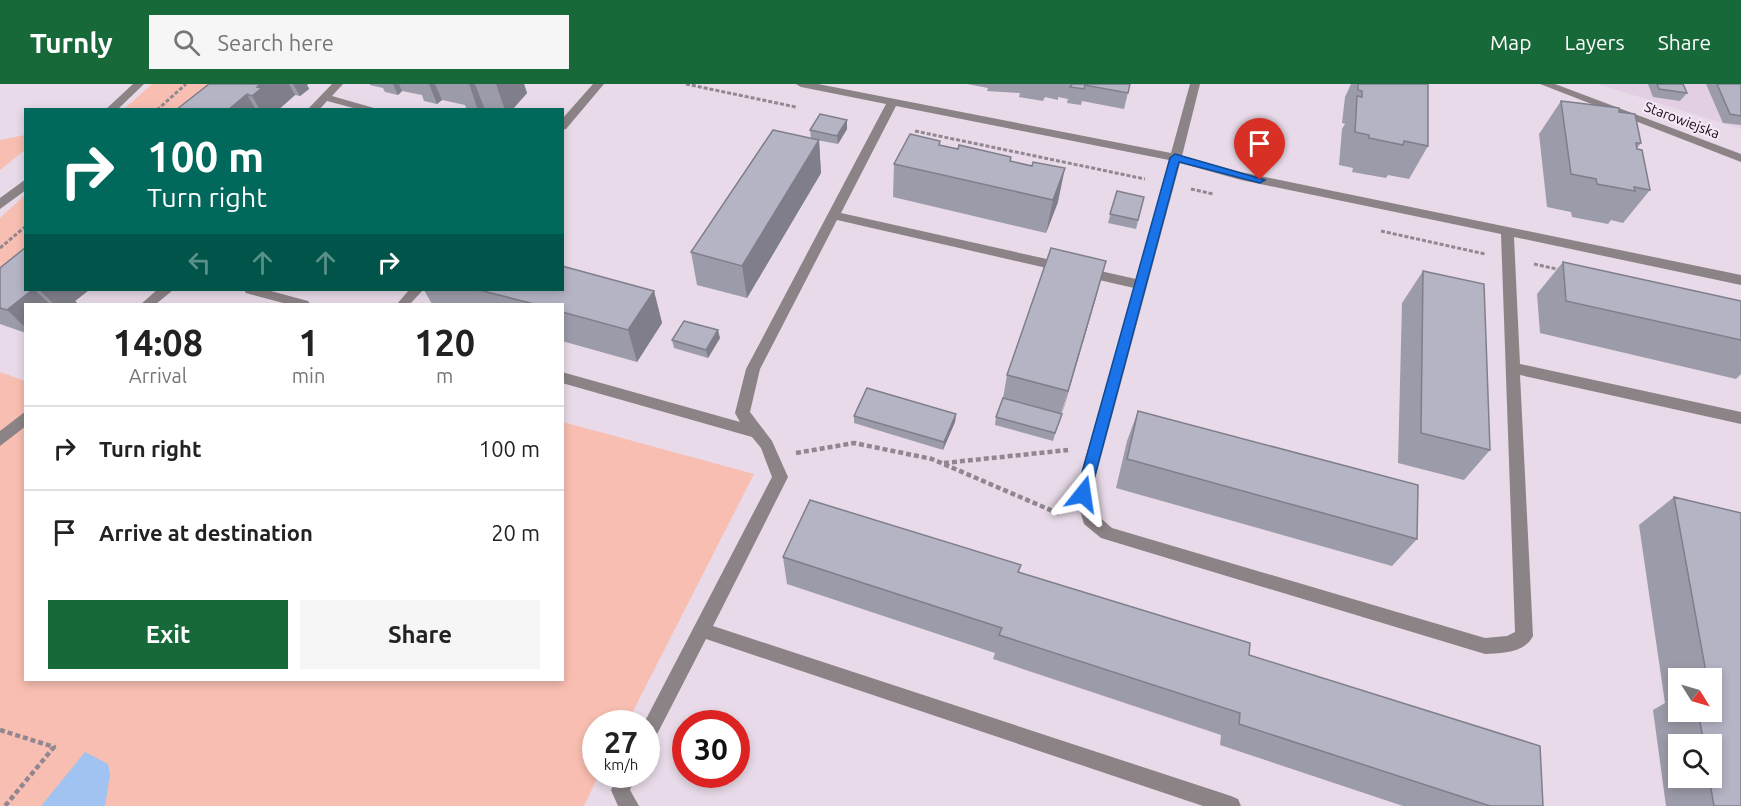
<!DOCTYPE html>
<html lang="en">
<head>
<meta charset="utf-8">
<style>
	:root { --surface:#fff; --page:#f6f6f6; --text:#222; --muted:#767676; --line:#e0e0e0; --accent:#18693a }
	body { margin:0; font-family:Ubuntu,sans-serif; background:var(--page); color:var(--text); height:100vh; display:flex; flex-direction:column; font-size:22px; white-space:nowrap }
	* { box-sizing:border-box; margin:0 }
	p { font-size:20px; color:var(--muted) }
	.icon { flex:none; width:33px; height:33px; fill:none; stroke:currentColor; stroke-width:2; stroke-linecap:round; stroke-linejoin:round }
	.map { position:relative; flex:1; overflow:hidden }
	.panel { position:absolute; left:24px; top:219px; width:540px; height:378px; display:flex; flex-direction:column; background:var(--surface); border-radius:0px; box-shadow:0 3px 9px #0003 }
	.panel>* { flex:none }
	.banner { position:absolute; left:24px; top:24px; width:540px; height:183px; border-radius:0px; box-shadow:0 3px 9px #0003; background:#00695c; color:#fff; overflow:hidden }
	.needle { width:39px; rotate:127deg }
	.tools { position:absolute; left:1668px; top:584px; display:grid; gap:12px }
	.tools a { display:grid; place-items:center; width:54px; height:54px; border-radius:0px; background:var(--surface); box-shadow:0 3px 9px #0003; font-size:30px }
	.speed { position:absolute; left:582px; top:626px; display:flex; gap:12px; font-size:30px; font-weight:700; text-align:center }
	.speed>* { display:grid; place-content:center; width:78px; height:78px; border-radius:50%; background:var(--surface); box-shadow:0 3px 9px #0003; line-height:1 }
	.speed small { font-size:15px; font-weight:400 }
	.speed .limit { border:9px solid #d22; background:#fff; color:#111 }
	.pin { position:absolute; display:grid; place-items:center; width:51px; height:51px; color:#fff; margin:-62px -26px; border-radius:50% 50% 50% 0; rotate:-45deg; box-shadow:0 0 6px #0007 }
	.pin .icon { rotate:45deg }
	.me { position:absolute; width:66px; margin:-33px; rotate:15deg; stroke-linejoin:round; filter:drop-shadow(0 0 4px #0008) }
	.turn { display:flex; align-items:center; gap:21px; height:126px; padding:0 24px; font-size:27px }
	.turn .icon { width:78px; height:78px; stroke-width:2.5 }
	.turn b { display:block; font-size:42px; line-height:51px }
	.lanes { display:flex; align-items:center; height:57px; padding:0 24px; background:#0003; justify-content:center; gap:30px; direction:ltr }
	.lanes .off { opacity:.35 }
	.eta { display:flex; justify-content:space-evenly; align-items:center; height:102px; text-align:center }
	.eta b { font-size:36px; font-weight:700; line-height:42px }
	.cta { display:flex; gap:12px; margin-top:auto; padding:12px 24px }
	.cta a { flex:1; height:69px; border-radius:0px; background:var(--accent); color:#fff; font-size:24px; font-weight:700; line-height:69px; text-align:center }
	.cta a+a { background:var(--page); color:var(--text) }
	ul { padding:0; list-style:none }
	li { display:flex; align-items:center; gap:18px; height:84px; padding:0 24px; border-top:2px solid var(--line) }
	li div { flex:1 }
	li b { display:block; font-size:22px }
	li em { font-style:normal }
	header { display:flex; align-items:center; gap:36px; box-sizing:border-box; height:84px; padding:0 30px; background:var(--accent); color:#fff }
	header strong { font-size:28px }
	nav { display:flex; gap:33px; margin-inline-start:auto; font-size:21px }
	.search { width:420px; height:54px; background:var(--page); display:flex; align-items:center; gap:15px; box-sizing:border-box; padding:0 21px; border-radius:0px; color:var(--muted); font-size:22px }
	.map>svg:first-child { display:block }
	.built { fill:#e3cfe3 }
	.green { fill:#f8beb1 }
	.water { fill:#a0c3f1 }
	.lines { fill:none; stroke-linecap:round; stroke-linejoin:round }
	.path-far1 { stroke:#918791; stroke-width:3; stroke-dasharray:4 2; stroke-linecap:butt }
	.path { stroke:#918791; stroke-width:4.5; stroke-dasharray:5 3; stroke-linecap:butt }
	.minor { fill:#8c8386; fill-rule:evenodd }
	.wall { fill:#9c9ba9; fill-rule:evenodd }
	.shaded-wall { fill:#7f7e8a }
	.building { fill:#b5b4c5; stroke:#7f7e8a; stroke-width:1.5 }
	.route { fill:#1a73e8; stroke:#114b97; stroke-width:1.5 }
	.labels { text-anchor:middle; dominant-baseline:central; stroke-width:4.5; stroke-linejoin:round; paint-order:stroke }
	.far-street-label { font-size:14px; fill:#100b10; stroke:#f5e7f5 }
</style>
</head>
<body>
<header>
<strong>Turnly</strong>
<div class="search"><svg class="icon" aria-label="search" viewBox="0 0 24 24"><circle cx="10" cy="10" r="6"/><path d="M15 15l6 6"/></svg>Search here</div>
<nav><a>Map</a><a>Layers</a><a>Share</a></nav>
</header>
<div class="map">
<svg width="1741" height="722" viewBox="0 0 1741 722">
	<rect width="100%" height="100%" fill="#e8dae8"/>
	<path class="built" d="M1598 0H1740L1741 45Z"/>
	<g class="green">
		<path d="M152 0H252L222 25 123 26Z"/>
		<path d="M25 51V66L0 86V56Z"/>
		<path d="M25 111V192L0 214V134Z"/>
		<path d="M0 288 25 297 26 596H562L563 338 754 390 627 639H596V690H599L584 722H0Z"/>
	</g>
	<path class="water" d="M85 668 108 680 110 690 105 722H41Z"/>
	<g class="lines">
		<g class="path-far1">
			<path d="M686 0 796 23"/>
			<path d="M157 26 186 0"/>
			<path d="M915 47 1145 95"/>
			<path d="M1191 105 1213 110"/>
			<path d="M1381 147 1485 170"/>
			<path d="M0 164 26 142"/>
			<path d="M1534 180 1561 186"/>
		</g>
		<g class="path">
			<path d="M796 369 854 359 932 375 1062 431"/>
			<path d="M944 379 1068 366"/>
			<path d="M0 646 54 663 5 722"/>
		</g>
		<g class="minor">
			<path d="M133 0H144L117 26H105Z"/>
			<path d="M332 0H343L332 12 381 26H361L327 17 319 26H307Z"/>
			<path d="M593 0H604L566 45 562 46V35Z"/>
			<path d="M796 0H818L1171 69 1190 0H1200L1182 72 1241 88 1741 191V201L1514 153 1520 280 1741 328V340L1520 291 1533 552C1525 569 1501 569 1485 570L1101 454 1084 440 1075 410 1134 204 837 136 760 285 750 328 772 357 788 393 713 542 1231 712 1238 715 1241 722H1203L706 555 652 660 646 663V639H644L772 393 761 364 752 353 562 299V288L740 338 735 329 746 285 886 20 801 3ZM896 22 1169 76 1136 195 841 129ZM1180 79 1241 96 1501 150 1515 548 1507 552 1485 554 1112 444 1097 431 1091 410Z"/>
			<path d="M1540 0H1555L1741 70V78Z"/>
			<path d="M26 95V106L0 125V114Z"/>
			<path d="M157 206H173L156 220H141Z"/>
			<path d="M244 206H267L308 217 310 220H287L246 209Z"/>
			<path d="M409 206H423L410 220H397Z"/>
			<path d="M26 327V342L0 362V347Z"/>
			<path d="M618 690H637L630 706 639 722H618L611 706Z"/>
		</g>
	</g>
	<g class="wall">
		<path d="M209 0H308L307 1 309 5 300 12 295 11 278 26H176Z"/>
		<path d="M370 0H524L527 9 512 26H467L465 21 442 16 437 20 424 17 422 11 402 7 398 11 385 8 383 4 370 1Z"/>
		<path d="M967 0H1130L1124 25 1082 17 1081 21 1067 19 1068 15 1058 13V16L1045 13 1043 17 1019 13 1020 9 987 7 988 4Z"/>
		<path d="M1351 0H1428V62L1409 95 1388 91 1386 94 1352 88 1353 84 1339 81 1342 45 1345 40 1342 39 1345 13Z"/>
		<path d="M1648 0H1683L1687 9 1680 17 1653 13Z"/>
		<path d="M1706 0H1741V41L1723 39Z"/>
		<path d="M1561 17 1619 28 1641 59 1637 64 1650 106 1623 139 1611 136 1608 140 1572 133 1571 128 1547 123 1539 50Z"/>
		<path d="M847 45 838 60 811 55 810 46Z"/>
		<path d="M819 56 821 89 747 214 697 201 691 168Z"/>
		<path d="M940 57V61L958 65 1011 73V77L1058 118 1046 149 893 113 894 80Z"/>
		<path d="M1117 107 1144 113 1136 145 1108 139Z"/>
		<path d="M1563 178 1741 217V290L1736 295 1540 249 1537 210Z"/>
		<path d="M0 184 26 206H89L75 217 78 220H26V249L0 240Z"/>
		<path d="M1423 187 1490 366 1464 396 1398 379 1402 219Z"/>
		<path d="M424 206 654 207 662 239 637 278 562 257V220H432Z"/>
		<path d="M1097 210 1053 357 995 341 996 333 1003 314 1007 291Z"/>
		<path d="M720 254 708 274 674 264 672 256Z"/>
		<path d="M1138 327 1417 455 1392 482 1116 404 1127 357Z"/>
		<path d="M956 330 955 338 943 366 854 339V332Z"/>
		<path d="M1674 413 1741 722H1666L1653 626 1665 619 1639 441ZM1678 594H1712V627H1678ZM1678 660H1712V693H1678Z"/>
		<path d="M783 473 1019 488 1249 571 1543 722H1403L1220 661 1221 651 993 575 995 569 787 500Z"/>
	</g>
	<g class="shaded-wall">
		<path d="M260 0H289L295 11 278 26H260L252 12 257 3Z"/>
		<path d="M293 0H308L307 1 309 5 300 12Z"/>
		<path d="M393 0H399L402 7 398 11Z"/>
		<path d="M429 0H435L442 16 437 20Z"/>
		<path d="M469 0H475L485 26H478Z"/>
		<path d="M496 0H524L527 9 512 26H505Z"/>
		<path d="M247 10 256 26H228Z"/>
		<path d="M847 36V45L838 60 837 52Z"/>
		<path d="M819 56 821 89 747 214 742 182Z"/>
		<path d="M1065 84 1058 118 1046 149 1053 116Z"/>
		<path d="M1106 177 1097 210 1060 337 1068 307Z"/>
		<path d="M32 206H35L50 220H26V244L7 226Z"/>
		<path d="M39 206H89L75 217 78 220H54Z"/>
		<path d="M654 207 662 239 637 278 628 246Z"/>
		<path d="M718 246 720 254 708 274 706 266Z"/>
		<path d="M956 330 955 338 943 366 944 358Z"/>
	</g>
	<g class="building">
		<path d="M209 0H260L257 3 262 4 252 12 247 10 228 26H176Z"/>
		<path d="M1072 0H1130L1128 9 1085 1 1084 5 1070 3Z"/>
		<path d="M1358 0H1428V62L1404 57 1403 61 1369 54V51L1355 48 1357 12 1362 13V7L1358 6Z"/>
		<path d="M1657 0H1683L1687 9 1659 5Z"/>
		<path d="M1717 0H1741V32L1730 30Z"/>
		<path d="M1561 17 1619 24V28L1635 30 1641 59H1636L1637 65 1642 66 1650 106 1634 103 1635 107 1597 100 1596 95 1571 90Z"/>
		<path d="M820 30 847 36 837 52 810 46Z"/>
		<path d="M773 46 819 56 742 182 691 168Z"/>
		<path d="M910 50 940 57 939 61 958 65 959 61 1011 73 1010 77 1032 82 1033 78 1065 84 1053 116 894 80Z"/>
		<path d="M1117 107 1144 113 1138 136 1110 130Z"/>
		<path d="M26 163V206H32L7 226 0 224V184Z"/>
		<path d="M1051 164 1106 177 1068 307 1007 291Z"/>
		<path d="M1563 178 1741 217V256L1566 217Z"/>
		<path d="M562 182 654 207 628 246 562 228V220H534L479 206H562Z"/>
		<path d="M1423 187 1484 200 1490 366 1421 349Z"/>
		<path d="M684 237 718 246 706 266 672 256Z"/>
		<path d="M867 304 956 330 944 358 854 332Z"/>
		<path d="M1003 314 1062 330 1055 349 996 333Z"/>
		<path d="M1138 327 1418 401 1417 455 1127 375Z"/>
		<path d="M1674 413 1741 429V722H1714L1709 693H1712V660H1704L1698 627H1712V594H1707Z"/>
		<path d="M810 416 1021 481 1018 488 1250 559 1249 571 1540 662 1543 722H1490L1239 640 1240 629 999 551 1002 544 783 473Z"/>
	</g>
	<path class="route" d="M1175 70 1265 96 1260 99 1179 78 1090 410 1083 415 1076 410 1170 74Z"/>
	<g class="labels">
		<g class="far-street-label">
			<text transform="translate(1682 36) rotate(21)">Starowiejska</text>
		</g>
	</g>
</svg>
<div class="tools">
<a><svg class="needle" viewBox="-14 -14 28 28"><path d="M0-13l5 13h-10z" fill="#e53935"/><path d="M0 13l5-13h-10z" fill="#767676"/></svg></a>
<a><svg class="icon" aria-label="search" viewBox="0 0 24 24"><circle cx="10" cy="10" r="6"/><path d="M15 15l6 6"/></svg></a>
</div>
<div class="speed"><div>27<small>km/h</small></div><div class="limit">30</div></div>
<div class="pin" style="left:1260px;top:96px;background:#d93025"><svg class="icon" aria-label="arrive" viewBox="0 0 24 24"><path d="M6 21V4h12l-3 4 3 4H6"/></svg></div>
<svg class="me" style="left:1083px;top:410px" viewBox="-20 -20 40 40"><path d="M0-17L14 15 0 8-14 15z" fill="#1a73e8" stroke="#fff" stroke-width="4"/></svg>
<div class="banner">
<div class="turn"><svg class="icon" aria-label="right" viewBox="0 0 24 24"><path d="M7 20v-9h11M14 6l5 5-5 5"/></svg><div><b>100 m</b>Turn right</div></div>
<div class="lanes"><svg class="icon off" aria-label="left" viewBox="0 0 24 24"><path d="M17 20v-9H6M10 6l-5 5 5 5"/></svg><svg class="icon off" aria-label="ahead" viewBox="0 0 24 24"><path d="M12 20V5M6 11l6-6 6 6"/></svg><svg class="icon off" aria-label="ahead" viewBox="0 0 24 24"><path d="M12 20V5M6 11l6-6 6 6"/></svg><svg class="icon" aria-label="right" viewBox="0 0 24 24"><path d="M7 20v-9h11M14 6l5 5-5 5"/></svg></div>
</div>
<section class="panel">
<div class="eta">
<div><b>14:08</b><p>Arrival</p></div>
<div><b>1</b><p>min</p></div>
<div><b>120</b><p>m</p></div>
</div>
<ul>
<li><svg class="icon" aria-label="right" viewBox="0 0 24 24"><path d="M7 20v-9h11M14 6l5 5-5 5"/></svg><div><b>Turn right</b></div><em>100 m</em></li>
<li><svg class="icon" aria-label="arrive" viewBox="0 0 24 24"><path d="M6 21V4h12l-3 4 3 4H6"/></svg><div><b>Arrive at destination</b></div><em>20 m</em></li>
</ul>
<div class="cta"><a>Exit</a><a>Share</a></div>
</section>
</div>
</body>
</html>
